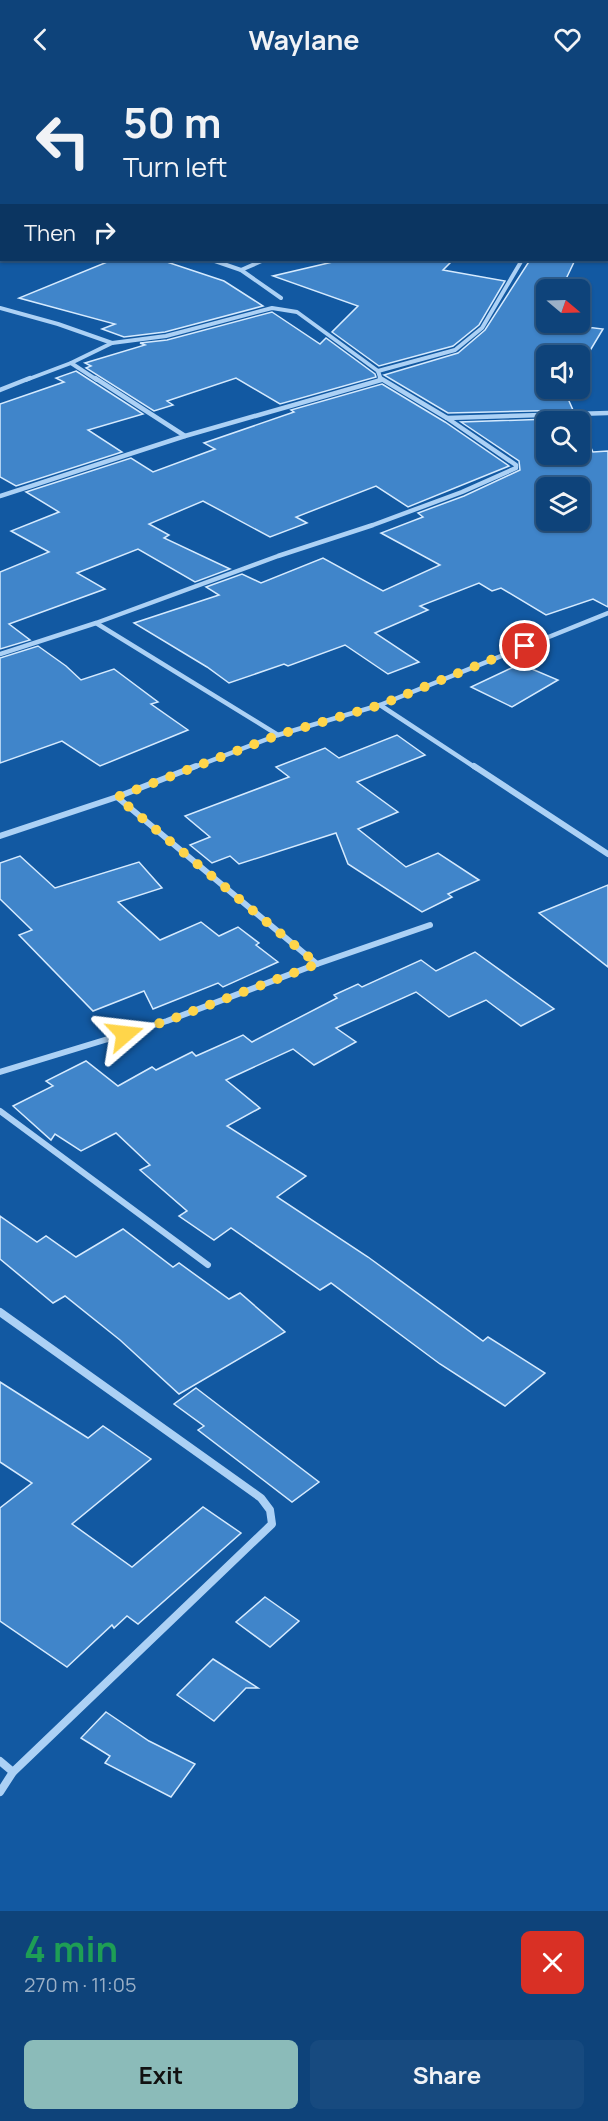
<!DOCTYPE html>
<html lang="en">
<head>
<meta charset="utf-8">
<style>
	:root { --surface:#0e437a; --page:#174a7f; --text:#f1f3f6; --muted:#9bb0c7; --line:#2e5c8b; --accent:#8bbbb9 }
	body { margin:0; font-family:Manrope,sans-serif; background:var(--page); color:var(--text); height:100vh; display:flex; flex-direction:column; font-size:22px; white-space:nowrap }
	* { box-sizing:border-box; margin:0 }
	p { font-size:20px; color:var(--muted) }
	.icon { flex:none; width:33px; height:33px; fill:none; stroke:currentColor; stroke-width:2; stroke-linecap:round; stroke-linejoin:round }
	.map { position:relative; height:1833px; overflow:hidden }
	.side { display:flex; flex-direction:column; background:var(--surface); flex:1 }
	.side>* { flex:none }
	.hud { position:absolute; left:0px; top:0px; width:609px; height:183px; box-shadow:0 2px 4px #0004,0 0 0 2px var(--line); background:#0e437a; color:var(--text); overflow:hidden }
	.needle { width:39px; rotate:109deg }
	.controls { position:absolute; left:536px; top:201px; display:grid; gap:12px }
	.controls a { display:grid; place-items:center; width:54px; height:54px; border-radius:9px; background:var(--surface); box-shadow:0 2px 4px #0004,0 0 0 2px var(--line); font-size:30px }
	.pin { position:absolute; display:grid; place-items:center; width:51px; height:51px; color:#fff; margin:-26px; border:3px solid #fff; border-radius:50%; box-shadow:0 2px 6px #0007 }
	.me { position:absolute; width:66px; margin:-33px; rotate:73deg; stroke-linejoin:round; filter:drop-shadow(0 0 4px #0008) }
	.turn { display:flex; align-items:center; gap:21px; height:126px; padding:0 24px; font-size:27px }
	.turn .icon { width:78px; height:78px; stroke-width:2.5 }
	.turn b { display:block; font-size:42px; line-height:51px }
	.then { display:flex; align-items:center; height:57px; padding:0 24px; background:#0003; gap:12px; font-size:22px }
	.round { display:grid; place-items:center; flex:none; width:63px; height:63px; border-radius:9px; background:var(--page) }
	.overview { display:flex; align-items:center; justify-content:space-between; height:102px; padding:0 24px }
	h1 { font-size:36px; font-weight:700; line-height:45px; color:#1e9e55 }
	.cta { display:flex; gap:12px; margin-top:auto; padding:12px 24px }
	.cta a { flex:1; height:69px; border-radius:9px; background:var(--accent); color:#111; font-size:24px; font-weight:700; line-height:69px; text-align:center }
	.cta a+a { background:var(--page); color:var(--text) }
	header { display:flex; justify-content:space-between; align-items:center; height:78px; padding:0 24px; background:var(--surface); font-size:27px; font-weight:700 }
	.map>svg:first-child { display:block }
	.building { fill:#4085ca; stroke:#d5eafe; stroke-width:1.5; fill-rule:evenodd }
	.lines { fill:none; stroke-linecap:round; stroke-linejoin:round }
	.minor-far3 { stroke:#acd1f5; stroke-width:4 }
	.minor-far2 { stroke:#acd1f5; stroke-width:4.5 }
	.minor-far1 { stroke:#acd1f5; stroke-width:6 }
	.minor { stroke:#acd1f5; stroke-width:8 }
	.route { stroke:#ffd54a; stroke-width:10; stroke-dasharray:0 18 }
</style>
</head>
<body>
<header><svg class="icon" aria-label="back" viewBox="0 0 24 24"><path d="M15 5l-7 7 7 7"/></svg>Waylane<svg class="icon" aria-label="heart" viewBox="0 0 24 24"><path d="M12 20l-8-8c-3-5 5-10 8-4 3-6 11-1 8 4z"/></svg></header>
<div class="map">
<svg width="608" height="1833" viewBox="0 0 608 1833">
	<rect width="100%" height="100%" fill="#1259a2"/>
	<g class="building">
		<path d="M112 182H161L224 203 263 228 165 254 124 259 102 251 115 246 19 220Z"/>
		<path d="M341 182H453L443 192 505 203 479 247 453 268 379 288 332 254 358 228 273 198Z"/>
		<path d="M530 182H575L565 203 577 204 573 212H546V244L603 251 579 291V278H546V310H567L565 314 573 332 448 335 384 297 458 275 485 252Z"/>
		<path d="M272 234 320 266 326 260 375 296 376 299 280 326 236 300 167 323 173 327 154 333 86 290 91 288 85 285 145 267 140 265 167 262Z"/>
		<path d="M76 293 143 336 88 352 122 374 16 408 0 399V326L64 304 56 300Z"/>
		<path d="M382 306 445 344 509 388 408 429 376 408 296 439 307 445 270 459 203 423 149 446 169 457 164 460 230 491 195 504 138 471 77 495 105 511 9 546 30 562 0 571V494L49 474 11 453 59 434 26 414 131 380 153 394 215 371 204 365 294 334 291 332Z"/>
		<path d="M577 340 579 344H546V376H579V344L593 374 608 373V529L593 521 546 537 501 510 492 513 479 505 420 528 428 532 375 555 419 584 388 596 345 567 288 588 284 586 229 605 207 589 134 545 219 517 206 509 242 496 261 505 323 480 383 513 440 487 381 455 423 439 418 435 464 418 520 392 519 383 461 344ZM546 410H579V442H546Z"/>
		<path d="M38 568 66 588 81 602 114 591 158 624 151 626 188 652 100 688 62 663 0 685V580Z"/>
		<path d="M520 586 558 602 512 629 471 609Z"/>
		<path d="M397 657 425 677 357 704 398 734 358 751 406 789 438 775 479 802 448 816 452 819 422 834 348 786 336 755 239 786 230 778 212 785 190 767 210 759 185 738 289 699 276 689 325 670 339 680Z"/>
		<path d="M20 778 55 810 139 784 162 810 118 824 160 862 201 844 219 858 238 849 259 865 256 867 278 884 223 909 218 905 153 931 144 913 93 933 19 857 32 852 0 821V785Z"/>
		<path d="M608 807V889L539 835Z"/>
		<path d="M475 874 554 931 521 948 486 922 449 939 416 914 336 950 356 964 314 987 293 971 226 1002 260 1030 227 1048 306 1098 277 1119 368 1179 483 1263 488 1259 545 1295 505 1328 440 1286 331 1205 320 1212 231 1150 214 1162 179 1138 187 1133 140 1092 150 1087 116 1055 81 1073 55 1056 51 1062 13 1028 53 1008 46 1003 86 983 118 1008 152 989 156 992 192 974 196 978 243 957 252 964 337 920 334 917 358 906 362 909 421 882 436 893Z"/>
		<path d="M0 1138 37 1164 46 1158 76 1179 123 1151 173 1189 179 1185 229 1221 240 1215 285 1254 179 1316 120 1262 65 1218 53 1225 0 1181Z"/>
		<path d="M0 1304 88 1360 103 1348 151 1381 72 1446 132 1489 203 1429 241 1455 138 1546 127 1538 114 1550 112 1547 67 1589 0 1543V1430L32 1405 0 1384Z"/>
		<path d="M196 1310 319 1404 292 1424 198 1352 204 1348 174 1326Z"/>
		<path d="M265 1519 299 1543 270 1569 236 1544Z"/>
		<path d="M213 1581 258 1610H246L214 1643 177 1617Z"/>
		<path d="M106 1634 149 1663 195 1686 171 1719 105 1685 110 1678 81 1660Z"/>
	</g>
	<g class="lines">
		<g class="minor-far3">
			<path d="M52 2 58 0"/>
			<path d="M249 2 251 0"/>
			<path d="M212 182 241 192 281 220"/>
			<path d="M241 192 264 182"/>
			<path d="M0 230 58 246 112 265"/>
			<path d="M71 285 97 302"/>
			<path d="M378 293 455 272 482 250 522 182"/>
			<path d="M26 302 71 285 112 265 166 258 272 230 297 234 378 293 381 302"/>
		</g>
		<g class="minor-far2">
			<path d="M95 300 185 358"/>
			<path d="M0 312 30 300"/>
			<path d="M447 340 608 335"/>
			<path d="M0 418 185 358 381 302"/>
			<path d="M96 545 278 657"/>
			<path d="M0 576 96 545 278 478 373 447 462 414 516 390V387L447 340 380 300"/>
			<path d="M380 627 476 690"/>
			<path d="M192 690 278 657 380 627 608 535"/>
		</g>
		<g class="minor-far1">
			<path d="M474 688 608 776"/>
			<path d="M0 758 117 719 196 688"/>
			<path d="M317 886 430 847"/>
			<path d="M0 994 167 943 317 886 117 719"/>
			<path d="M0 1033 208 1187"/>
		</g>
		<g class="minor">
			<path d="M0 1234 261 1420 270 1432 272 1446 13 1694 0 1714"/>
			<path d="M0 1683 13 1694"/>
		</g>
	</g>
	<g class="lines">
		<path class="route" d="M125 956 167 943 317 886 117 719 278 657 380 627 525 568"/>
	</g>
</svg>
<div class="controls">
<a><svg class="needle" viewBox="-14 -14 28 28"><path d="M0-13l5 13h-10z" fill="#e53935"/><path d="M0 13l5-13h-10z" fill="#9bb0c7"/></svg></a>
<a><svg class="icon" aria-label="sound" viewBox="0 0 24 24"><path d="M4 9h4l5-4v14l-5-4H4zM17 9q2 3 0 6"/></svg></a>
<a><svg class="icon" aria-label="search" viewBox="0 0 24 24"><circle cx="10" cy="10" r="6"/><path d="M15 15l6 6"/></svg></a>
<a><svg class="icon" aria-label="layers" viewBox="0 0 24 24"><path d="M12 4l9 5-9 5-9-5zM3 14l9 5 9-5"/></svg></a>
</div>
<div class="pin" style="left:525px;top:568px;background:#d93025"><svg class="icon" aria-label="arrive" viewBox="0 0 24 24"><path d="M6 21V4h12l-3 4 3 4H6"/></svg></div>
<svg class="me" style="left:125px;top:956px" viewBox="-20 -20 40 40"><path d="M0-17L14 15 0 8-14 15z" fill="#ffd54a" stroke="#fff" stroke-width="4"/></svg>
<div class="hud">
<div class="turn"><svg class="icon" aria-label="left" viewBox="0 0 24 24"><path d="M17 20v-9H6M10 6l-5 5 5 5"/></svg><div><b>50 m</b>Turn left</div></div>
<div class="then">Then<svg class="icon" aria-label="right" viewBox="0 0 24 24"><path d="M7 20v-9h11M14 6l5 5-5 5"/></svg></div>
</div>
</div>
<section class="side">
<div class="overview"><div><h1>4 min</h1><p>270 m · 11:05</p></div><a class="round" style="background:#d93025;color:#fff"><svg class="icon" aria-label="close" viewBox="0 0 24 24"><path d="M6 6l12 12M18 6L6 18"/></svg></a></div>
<div class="cta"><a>Exit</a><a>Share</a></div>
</section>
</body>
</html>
